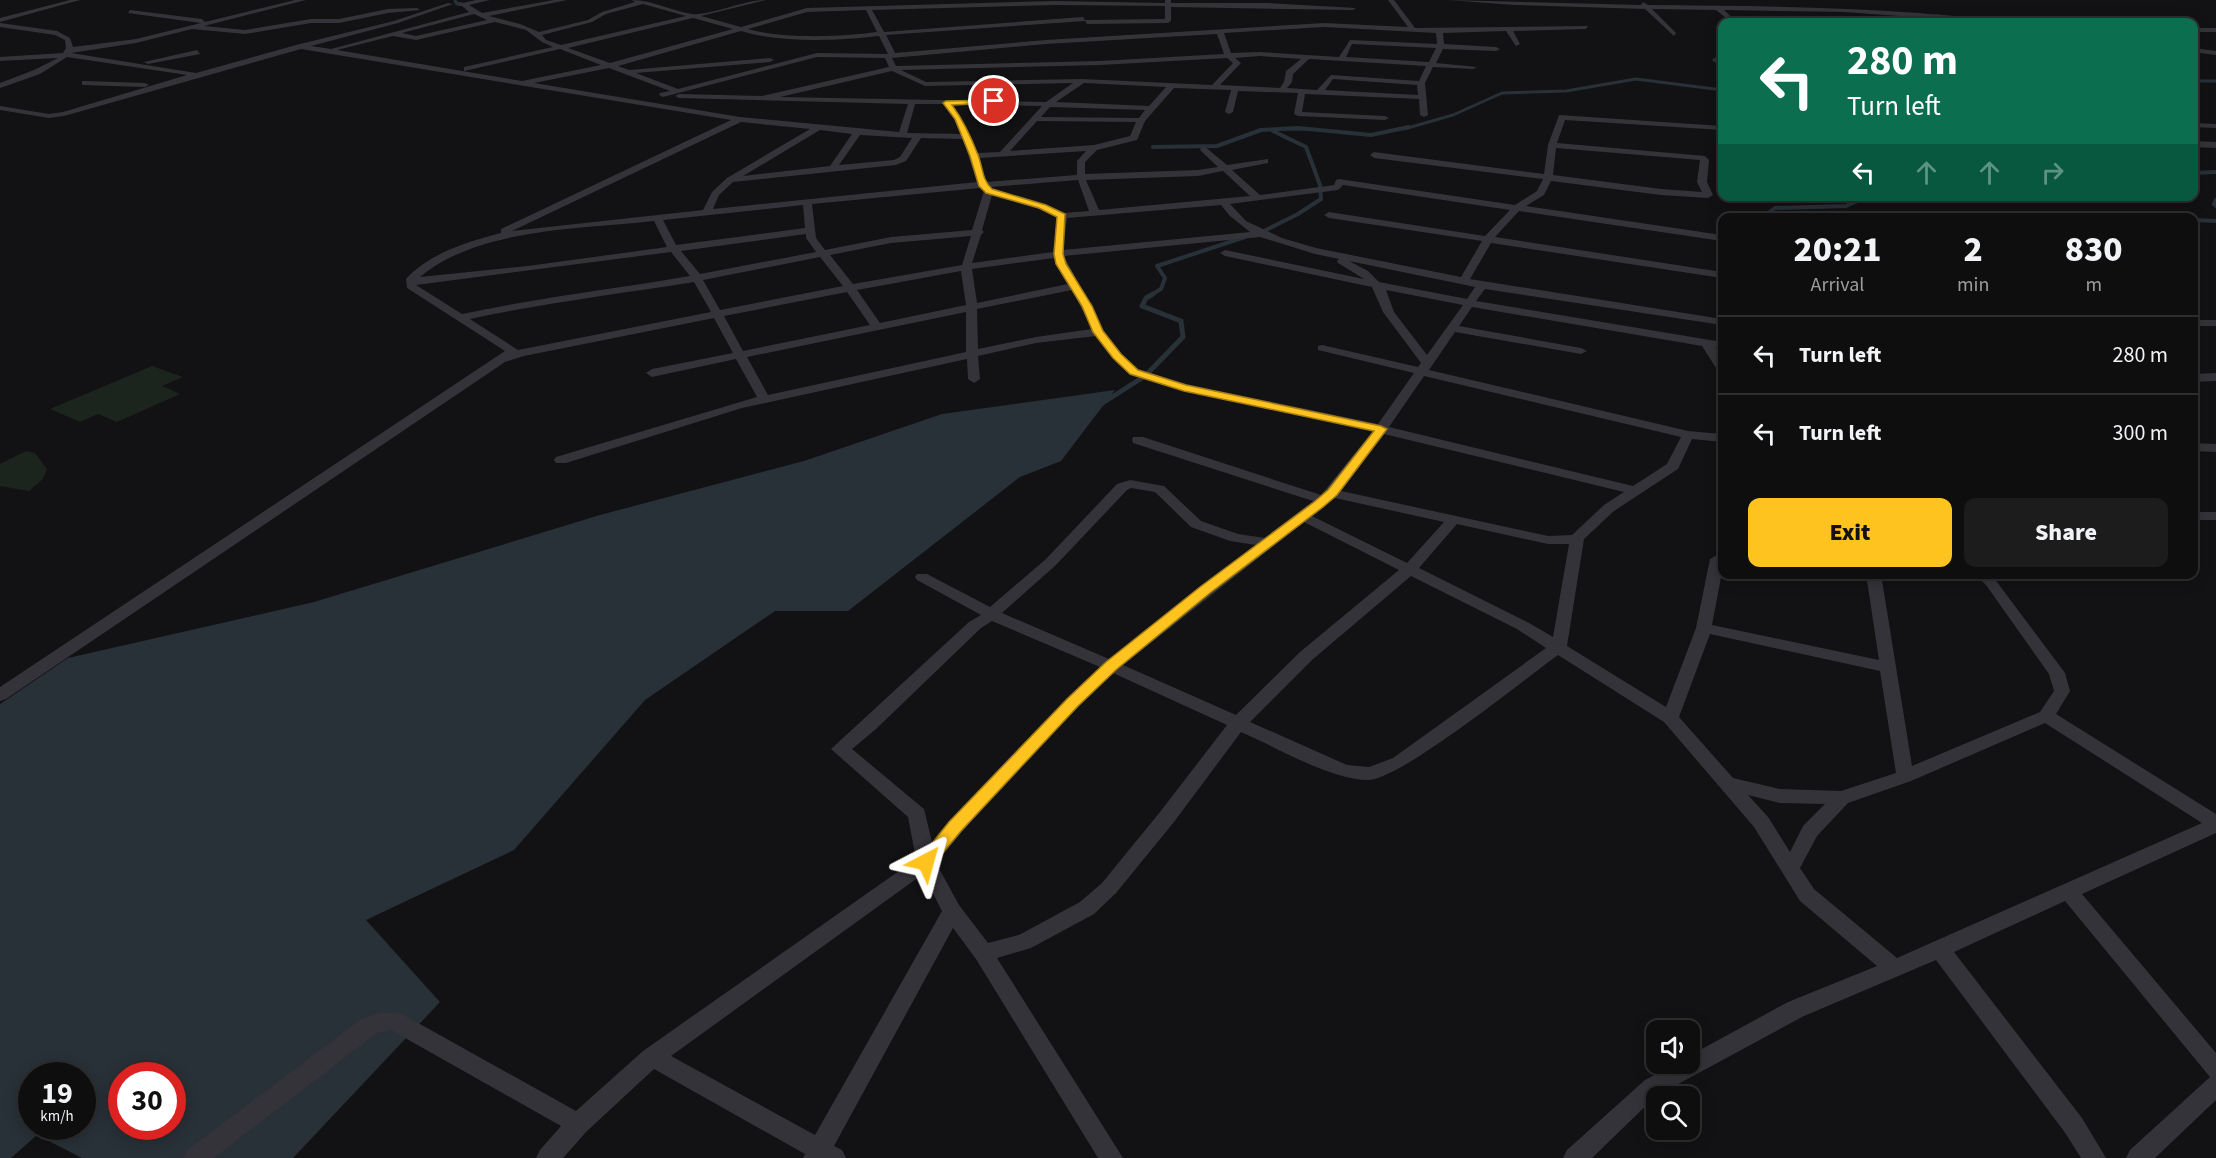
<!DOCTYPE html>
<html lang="en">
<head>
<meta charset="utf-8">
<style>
	:root { --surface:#0e0e0f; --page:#1c1c1d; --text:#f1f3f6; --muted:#9b9c9e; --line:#2e2e2f; --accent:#ffc31f }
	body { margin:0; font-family:"Source Sans 3",sans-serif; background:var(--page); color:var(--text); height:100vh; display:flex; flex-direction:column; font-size:22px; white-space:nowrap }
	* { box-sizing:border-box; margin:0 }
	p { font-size:20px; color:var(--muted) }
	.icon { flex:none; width:33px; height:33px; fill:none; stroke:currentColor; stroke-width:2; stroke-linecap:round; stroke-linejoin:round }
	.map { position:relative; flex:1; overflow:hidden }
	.side { position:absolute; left:1718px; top:213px; width:480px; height:366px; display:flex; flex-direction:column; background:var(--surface); border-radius:12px; box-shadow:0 3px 15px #0003,0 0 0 2px var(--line) }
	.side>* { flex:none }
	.hud { position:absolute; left:1718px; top:18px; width:480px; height:183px; border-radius:12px; box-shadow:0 3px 15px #0003,0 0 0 2px var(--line); background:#0b6e4f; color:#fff; overflow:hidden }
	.controls { position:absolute; left:1646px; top:1020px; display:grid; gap:12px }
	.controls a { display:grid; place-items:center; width:54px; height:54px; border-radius:12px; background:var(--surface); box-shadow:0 3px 15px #0003,0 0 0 2px var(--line); font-size:30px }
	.speed { position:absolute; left:18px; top:1062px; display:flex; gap:12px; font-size:30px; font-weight:700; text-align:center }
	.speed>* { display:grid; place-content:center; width:78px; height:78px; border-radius:50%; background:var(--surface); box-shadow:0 3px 15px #0003,0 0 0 2px var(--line); line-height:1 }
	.speed small { font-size:15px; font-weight:400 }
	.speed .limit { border:9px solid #d22; background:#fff; color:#111 }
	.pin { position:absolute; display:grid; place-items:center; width:51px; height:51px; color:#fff; margin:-26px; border:3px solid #fff; border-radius:50%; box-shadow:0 2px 6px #0007 }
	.me { position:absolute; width:66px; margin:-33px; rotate:39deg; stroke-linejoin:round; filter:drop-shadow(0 0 4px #0008) }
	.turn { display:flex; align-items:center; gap:21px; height:126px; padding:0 30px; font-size:27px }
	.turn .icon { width:78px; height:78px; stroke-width:2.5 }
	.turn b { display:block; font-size:42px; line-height:51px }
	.lanes { display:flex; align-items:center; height:57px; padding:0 30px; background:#0003; justify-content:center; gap:30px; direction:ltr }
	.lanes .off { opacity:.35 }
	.eta { display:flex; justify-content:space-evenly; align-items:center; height:102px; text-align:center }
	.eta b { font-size:36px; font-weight:800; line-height:42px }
	.button { display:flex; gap:12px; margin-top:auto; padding:12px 30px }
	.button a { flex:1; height:69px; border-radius:12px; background:var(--accent); color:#111; font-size:24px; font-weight:800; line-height:69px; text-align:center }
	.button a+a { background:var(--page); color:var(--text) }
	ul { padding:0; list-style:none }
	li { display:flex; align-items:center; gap:18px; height:78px; padding:0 30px; border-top:2px solid var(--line) }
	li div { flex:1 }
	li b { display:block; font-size:22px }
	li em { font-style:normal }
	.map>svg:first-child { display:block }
	.green { fill:#1c241e }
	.water { fill:#283038; fill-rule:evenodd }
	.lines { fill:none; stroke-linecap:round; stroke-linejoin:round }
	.stream-far2 { stroke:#283038; stroke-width:3 }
	.stream-far1 { stroke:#283038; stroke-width:4 }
	.stream { stroke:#283038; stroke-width:5 }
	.minor { fill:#333339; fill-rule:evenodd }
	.route { fill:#ffc31f; stroke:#a67f14; stroke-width:1.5 }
</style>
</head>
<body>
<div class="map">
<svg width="2216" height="1158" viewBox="0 0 2216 1158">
	<rect width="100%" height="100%" fill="#121214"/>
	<g class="green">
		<path d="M152 366 183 377 162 386 180 394 117 422 98 414 80 422 50 409Z"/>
		<path d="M26 451 35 453 47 469 43 479 29 491 0 486V464Z"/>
	</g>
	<path class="water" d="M1115 390 1061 461 1020 477 848 611H775L645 700 514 850 366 920 440 1002 293 1158H82L37 1135 11 1158H0V704L68 658 314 602 600 515 804 461 942 414ZM32 1076H82V1126H32ZM122 1076H172V1126H122Z"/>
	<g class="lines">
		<g class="stream-far2">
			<path d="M455 0 456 3 468 5"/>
			<path d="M1722 57 1714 60 1722 65"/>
			<path d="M2193 81H2216"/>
			<path d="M1285 129H1306"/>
			<path d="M1404 129 1453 115 1502 93 1566 91 1636 79 1722 90"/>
		</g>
		<g class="stream-far1">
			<path d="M1153 147 1217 146 1261 130 1298 128 1371 135 1409 127"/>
			<path d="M2193 173 2216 172"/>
			<path d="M2216 200 2214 204 2216 206"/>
			<path d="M1762 218 1775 208 1846 206 1869 196"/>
			<path d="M2193 220 2216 221"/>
			<path d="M1260 233 1298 214 1321 199 1320 185 1306 147 1273 131"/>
			<path d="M1151 295 1161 289 1165 278 1157 266 1245 237"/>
		</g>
		<path class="stream" d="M1101 404 1145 376 1183 337 1181 321 1142 306 1146 298 1153 294"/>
		<g class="minor">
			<path d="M70 0H80L0 22V18Z"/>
			<path d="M295 0H306L204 26 245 30 311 19H339L388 9 417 8 420 10 388 13 339 23H311L245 34 192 29 136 43 71 53 196 73 296 45 394 21 448 3 453 4 398 23 311 46 331 49 469 12 462 6 454 5 476 0H490L469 5 482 13 554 0H567L489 16 520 24 539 32 588 20 602 12 635 2 632 0C653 0 671 11 692 14 709 16 744 0 766 0L701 16 741 27 807 8 1056 1 1165 3V0H1171V3H1266L1356 8 1353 10 1171 7V21L1168 23 1087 24 1085 21 886 35 895 53 1046 40 1324 23 1408 27 1388 0H1394L1415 28 1588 26 1586 29 1513 31 1520 44 1516 46 1506 31 1443 33 1444 44 1496 47 1500 49 1496 51 1443 49 1436 63 1477 67 1473 69 1433 67 1425 83 1428 115 1424 117 1420 115 1419 99 1305 94 1302 112 1385 116 1389 118 1385 120 1298 116 1294 114 1298 93 1238 91 1233 112 1229 114 1225 112 1231 90 1174 88 1145 121 1137 140 1097 150 1085 162V174L1198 170 1218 167 1201 151 1200 149 1204 146 1227 165 1268 159V163L1232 170 1260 195 1334 185 1336 180 1339 179 1515 205 1537 191 1543 179 1374 158 1370 155 1374 152 1544 174 1548 145 1559 115 1722 126V130L1565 120 1557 143 1705 156 1709 160 1707 182 1713 195 1708 198 1661 195 1551 181 1544 195 1526 206 1722 235V241L1519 211 1495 237 1722 272V278L1491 243 1470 279 1722 319V325L1485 289 1476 301 1722 342V348L1715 347 1722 358V372L1718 371 1702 346 1472 307 1459 326 1581 348 1587 351 1581 354 1455 332 1429 370 1688 431 1722 434V442L1692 439 1678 469 1614 511 1584 539 1567 646 1666 707 1696 628 1710 559 1717 555 1722 556V572L1712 625 1879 660 1866 574H1881L1912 766 2040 712 2054 691 2049 674 1986 585 1975 574H1991L2065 673 2070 691 2056 714 2216 814V833L2082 894 2216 1053V1100L2155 1158H2126L2130 1150 2210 1077 2065 901 1954 952 2082 1118 2106 1158H2081L2066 1134 1936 960 1804 1016 1656 1096 1592 1158H1563L1567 1150 1645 1080 1675 1064H1689V1056L1788 1002 1877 966 1800 901 1754 827 1664 722 1558 655C1525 679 1400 780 1368 780 1331 780 1276 747 1241 732L1174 822 1116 893 1094 914 1031 948 997 958 1123 1158H1098L976 959 953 928 834 1146 842 1150 846 1158H803L805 1154 654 1069 586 1132 563 1158H536L540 1150 561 1126 391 1030 377 1033 214 1158H183L187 1150 361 1019 381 1012 402 1014 576 1111 643 1051 916 859 908 817 831 749 969 622 981 615 917 580 915 577 917 574H927L990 607 1046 559 1117 484 1130 480 1164 486 1201 521 1238 534 1265 538 1313 501 1133 443 1132 440 1133 437H1143L1321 495 1373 431 1184 391 1130 375 1113 358 1096 336 1036 343 978 356 980 379 974 383 968 379 967 359 742 408 566 463H556L554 460 556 457 757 397 736 359 652 377 646 373 652 369 733 353 714 318 524 356 505 362 6 699 0 701V687L505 351 407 288 406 279C428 254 469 241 501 233V229L731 120 301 49 64 116 49 118 0 110V106L49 114 63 112 187 75 67 57 40 74 0 88V83L34 70 58 58 0 61V57L63 53 66 48 65 40 55 35 0 27V23L57 31 70 38 73 47 136 39 201 23 128 13 130 10 202 19 205 22ZM643 4 686 16 561 45 546 40 542 35 592 22 606 14ZM1056 5 1165 6V19L1085 20 1083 17 884 32 872 10ZM866 10 877 32C841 37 782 39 748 29L807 12ZM474 14 487 20 416 36 402 33ZM693 18 733 29 610 63 568 48ZM495 22 526 30 542 42 553 47 464 67V71L560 49 601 65 522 81 337 50 393 36 416 40ZM1324 27 1436 33 1437 44 1350 40 1339 57 1260 52 1231 53 1224 33ZM741 31C780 43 838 41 879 36L888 54 817 53 678 89 636 73 770 62 774 60 770 58 629 70 618 66ZM1217 34 1224 54 1100 61 896 66 892 58 1046 44ZM1352 44 1436 48 1429 62 1346 57ZM1260 56 1301 59 1286 71 1284 82 1280 88 1220 85 1241 63 1235 58ZM817 57 885 58 889 67 762 96 679 94 675 96 679 98 908 104 899 132 740 117 534 83 609 68 670 91 660 93 659 95 663 97ZM1227 58 1233 63 1212 85 1082 79 926 82 901 70 1100 65ZM1309 59 1426 66 1419 81 1331 75 1317 90 1287 88 1292 82 1293 74ZM892 71 925 86 1073 83 1046 102 780 97ZM1333 79 1417 85 1418 95 1325 90ZM1084 83 1166 87 1149 106 1056 102ZM915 104H943L954 119 960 134 907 133ZM951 104 1042 106 1000 152 977 153 962 119ZM1050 107 1145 110 1139 118 1041 117ZM1037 121 1136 122 1130 136 1094 145 1010 151ZM741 122 810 129 727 178 712 192 703 210 512 231ZM820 130 852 134 830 166 743 176ZM860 135 912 138 900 157 894 160 839 165ZM921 138 963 139 977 182 713 209 719 195 733 182 896 165 906 161ZM1556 148 1700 160 1697 182 1702 192 1661 189 1553 175ZM1086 151 1077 161V175L986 182 979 158ZM1223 171 1250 196 1099 210 1086 180 1198 176ZM1078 180 1089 211 1063 213 990 187ZM1343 185 1510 210 1485 236 1329 212 1324 215 1329 218 1482 241 1461 277 1316 248 1282 238 1246 221 1230 204 1338 190ZM980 188 984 191 972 230 891 237 825 250 816 238 812 204ZM992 195 1039 209 1057 217 1053 252 972 263 981 235 984 232 982 230ZM803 205 805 228 676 245 663 220ZM1221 205 1230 216 1250 232 1063 250 1067 218ZM654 221 667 247 528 266 420 277C478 228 581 229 654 221ZM806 234V238L816 252 700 274 681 251ZM971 236 962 265 853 284 830 255 891 243ZM1260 237 1315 254 1339 259 1337 261 1338 263 1364 279 1225 250 1220 253 1225 256 1372 287 1383 312 1421 363 1418 367 1322 345 1318 346V350L1414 373 1378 424 1186 384 1138 369 1121 354 1104 331 1064 256ZM671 252 690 276C614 289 537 298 462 314L416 285ZM820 257 843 286 720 310 703 280ZM1054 258 1068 284 977 303 972 269ZM1349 261 1475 287 1467 299 1379 282 1368 271ZM961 271 966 305 880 323 857 290ZM694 282 711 312 518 350 470 319C544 303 619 294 694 282ZM1072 290 1092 329 1036 337 978 349 977 309ZM1386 290 1463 305 1427 355 1394 312ZM847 292 870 325 743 351 724 316ZM966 312V352L768 395 747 357ZM1424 376 1681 437 1667 464 1633 486 1389 427ZM1384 434 1624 492 1604 505 1572 535 1548 536 1341 491ZM1131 488 1155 492 1191 527 1230 541 1256 545 1109 659 1002 613 1056 565 1127 490ZM1335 498 1444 522 1407 563 1312 516ZM1304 522 1399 570 1300 652 1236 715 1123 665ZM1457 524 1548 544H1569L1553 637 1529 623 1419 568ZM1411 576 1517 629 1546 648 1393 758 1369 767 1347 765 1250 722 1312 660ZM992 621 1100 667 1067 698 932 842 924 809 852 749 876 729 981 628ZM1710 634 1880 671 1896 773 1841 791 1780 789 1733 778 1679 717ZM1113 673 1227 725 1160 812 1102 883 1080 902 1019 935 988 943 959 905 936 863C991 796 1051 733 1113 673ZM2045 723 2202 823 1897 958 1814 889 1800 868 1817 836 1848 803 1911 781ZM1748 795 1780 803 1825 804 1803 826 1790 852 1768 817ZM923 874 942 911 815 1135 671 1056Z"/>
			<path d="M1448 0 1641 5 1643 2 1648 5C1738 6 1828 6 1919 13 1935 15 1969 15 1982 22L1844 12 1724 10 1737 22H1731L1716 10 1652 9 1676 33 1674 36 1645 9 1514 5Z"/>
			<rect x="2193" y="28" width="23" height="4"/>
			<path d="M2193 48 2216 51V55L2193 52Z"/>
			<path d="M197 50 200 54 148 64 144 62Z"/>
			<path d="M85 81 145 83 149 85 145 87 82 85V81Z"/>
			<path d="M2193 123 2216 124V128L2193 127Z"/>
			<path d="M2193 141 2216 142V148L2193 147Z"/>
			<rect x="2193" y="320" width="23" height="6"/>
			<path d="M2216 373V381L2193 382V374Z"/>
			<path d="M2193 443 2216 444V452L2193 451Z"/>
			<rect x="2193" y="512" width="23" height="8"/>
		</g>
	</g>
	<path class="route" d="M996 100 994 103 952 105C963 120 971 137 978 155 983 168 982 180 992 189L1046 205 1065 214 1063 254 1066 264 1092 306 1103 331 1121 354 1138 370 1186 385 1381 426 1387 429 1337 495 1323 507 1210 593 1117 669 1078 706 961 831 932 866 926 868 920 866 917 862 949 822 1067 699 1106 662 1200 587 1314 502 1328 490 1374 431 1184 391 1130 374 1113 358 1093 332 1082 306 1056 264 1054 254 1057 217 1039 208 986 193 979 186 970 156 955 119 943 103 946 101Z"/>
</svg>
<div class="controls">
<a><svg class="icon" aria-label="sound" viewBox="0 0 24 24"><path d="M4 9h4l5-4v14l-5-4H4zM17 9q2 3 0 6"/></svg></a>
<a><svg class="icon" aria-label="search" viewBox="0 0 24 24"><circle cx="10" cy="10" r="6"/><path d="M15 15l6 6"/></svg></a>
</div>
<div class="speed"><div>19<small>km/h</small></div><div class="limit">30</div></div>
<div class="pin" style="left:994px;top:101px;background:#d93025"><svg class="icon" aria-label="arrive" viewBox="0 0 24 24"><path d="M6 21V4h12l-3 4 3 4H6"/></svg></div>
<svg class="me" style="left:926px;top:862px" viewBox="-20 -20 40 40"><path d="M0-17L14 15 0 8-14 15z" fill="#ffc31f" stroke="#fff" stroke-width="4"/></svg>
<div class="hud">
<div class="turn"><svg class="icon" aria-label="left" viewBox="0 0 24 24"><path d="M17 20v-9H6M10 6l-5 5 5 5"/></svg><div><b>280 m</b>Turn left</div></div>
<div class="lanes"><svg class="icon" aria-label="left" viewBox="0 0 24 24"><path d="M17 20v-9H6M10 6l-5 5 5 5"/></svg><svg class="icon off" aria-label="ahead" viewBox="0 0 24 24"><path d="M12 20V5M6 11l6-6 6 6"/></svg><svg class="icon off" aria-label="ahead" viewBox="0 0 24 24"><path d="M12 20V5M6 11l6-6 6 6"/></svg><svg class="icon off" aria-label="right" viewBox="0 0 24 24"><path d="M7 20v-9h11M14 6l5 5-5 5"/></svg></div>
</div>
<section class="side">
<div class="eta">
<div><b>20:21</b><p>Arrival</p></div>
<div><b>2</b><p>min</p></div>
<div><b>830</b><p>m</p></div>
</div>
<ul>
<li><svg class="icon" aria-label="left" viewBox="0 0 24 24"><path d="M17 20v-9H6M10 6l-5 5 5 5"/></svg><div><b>Turn left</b></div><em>280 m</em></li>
<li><svg class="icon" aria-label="left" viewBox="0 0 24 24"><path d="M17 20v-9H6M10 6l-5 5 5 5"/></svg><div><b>Turn left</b></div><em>300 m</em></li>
</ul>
<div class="button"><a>Exit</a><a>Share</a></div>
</section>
</div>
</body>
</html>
